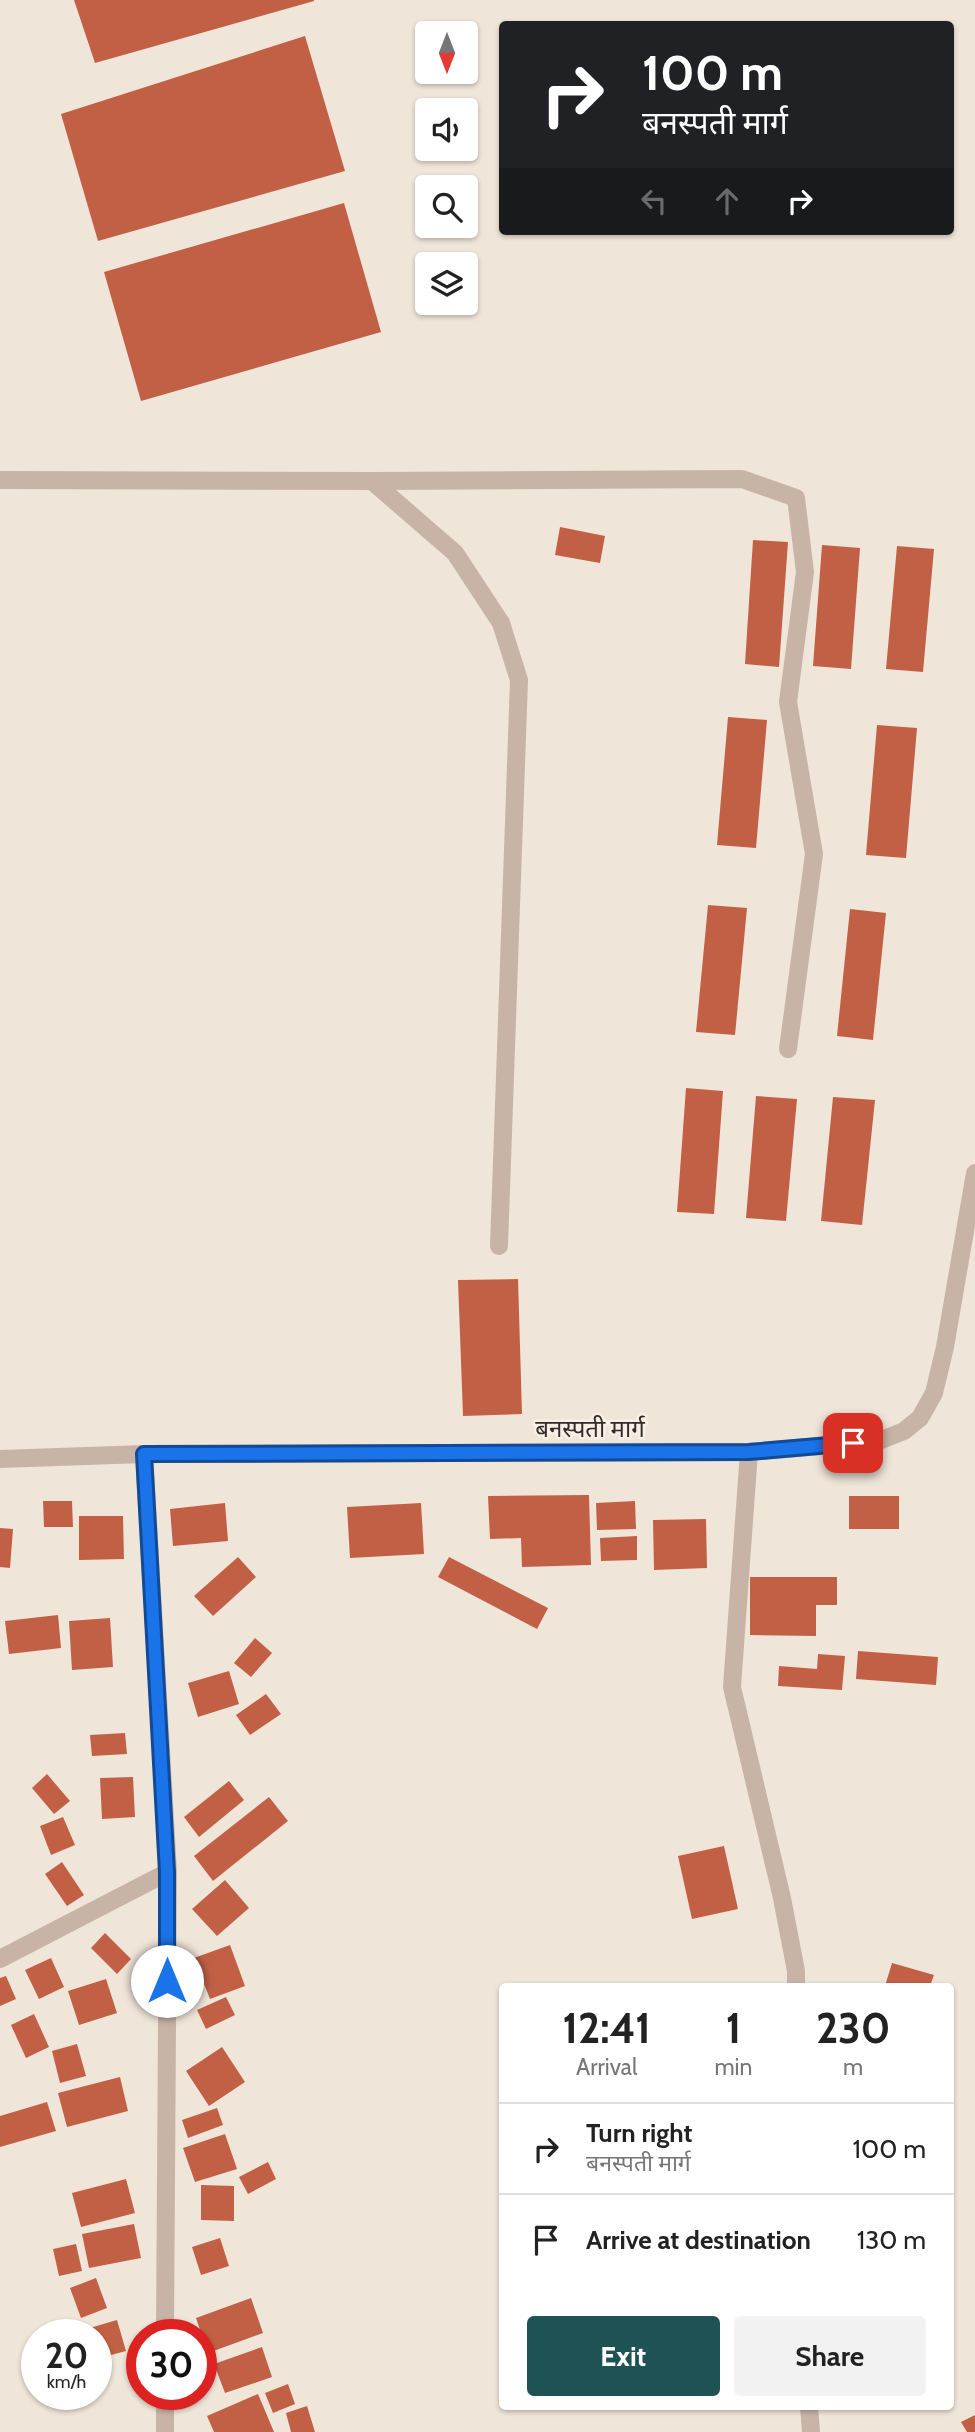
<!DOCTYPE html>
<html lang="en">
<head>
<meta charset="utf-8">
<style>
	:root { --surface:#fff; --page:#f2f2f2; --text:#222; --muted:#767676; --line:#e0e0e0; --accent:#1e5254 }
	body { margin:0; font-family:Cabin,"Noto Sans Devanagari",sans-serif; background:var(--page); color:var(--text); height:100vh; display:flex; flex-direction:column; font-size:26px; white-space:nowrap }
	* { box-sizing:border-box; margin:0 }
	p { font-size:23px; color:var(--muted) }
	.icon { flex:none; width:38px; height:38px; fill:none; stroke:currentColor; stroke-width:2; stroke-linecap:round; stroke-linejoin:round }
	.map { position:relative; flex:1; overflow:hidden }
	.details { position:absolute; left:499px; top:1983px; width:455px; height:427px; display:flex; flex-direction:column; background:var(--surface); border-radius:7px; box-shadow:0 2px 5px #0004 }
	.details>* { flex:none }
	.guide { position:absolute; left:499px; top:21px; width:455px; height:214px; border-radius:7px; box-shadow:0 2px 5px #0004; background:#202124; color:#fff; overflow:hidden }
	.needle { width:46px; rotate:180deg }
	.fabs { position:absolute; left:415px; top:21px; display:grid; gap:14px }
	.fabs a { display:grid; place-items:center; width:63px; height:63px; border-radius:7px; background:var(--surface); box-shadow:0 2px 5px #0004; font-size:35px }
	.speed { position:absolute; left:21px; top:2319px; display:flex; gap:14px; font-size:35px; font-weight:700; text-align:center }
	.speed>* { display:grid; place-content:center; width:91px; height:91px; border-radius:50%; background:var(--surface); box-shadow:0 2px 5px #0004; line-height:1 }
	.speed small { font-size:18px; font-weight:400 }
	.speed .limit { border:10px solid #d22; background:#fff; color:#111 }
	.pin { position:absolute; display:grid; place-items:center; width:60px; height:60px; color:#fff; margin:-30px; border-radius:14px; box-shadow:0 4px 10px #0006 }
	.me { position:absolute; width:77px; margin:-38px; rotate:0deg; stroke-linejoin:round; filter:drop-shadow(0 0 5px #0008) }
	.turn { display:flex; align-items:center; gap:24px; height:147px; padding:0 28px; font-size:32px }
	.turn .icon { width:91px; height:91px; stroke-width:2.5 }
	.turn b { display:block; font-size:49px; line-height:60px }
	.lanes { display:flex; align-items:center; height:66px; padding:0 28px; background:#0003; justify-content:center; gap:35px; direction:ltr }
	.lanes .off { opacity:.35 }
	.eta { display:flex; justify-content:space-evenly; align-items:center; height:119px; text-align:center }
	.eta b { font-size:42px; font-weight:800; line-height:49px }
	.button { display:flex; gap:14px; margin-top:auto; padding:14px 28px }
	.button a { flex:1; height:80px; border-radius:7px; background:var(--accent); color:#fff; font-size:28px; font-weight:800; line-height:80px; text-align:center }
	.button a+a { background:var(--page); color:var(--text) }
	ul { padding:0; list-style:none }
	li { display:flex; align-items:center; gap:21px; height:91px; padding:0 28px; border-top:2px solid var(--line) }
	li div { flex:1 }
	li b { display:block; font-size:26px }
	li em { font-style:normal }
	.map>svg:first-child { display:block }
	.building { fill:#c26046 }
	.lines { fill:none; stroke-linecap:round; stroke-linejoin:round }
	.minor { stroke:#c8b4a6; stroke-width:18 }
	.route-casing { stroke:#114b97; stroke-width:18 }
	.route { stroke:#1a73e8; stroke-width:12 }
	.labels { text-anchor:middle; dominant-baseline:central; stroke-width:5; stroke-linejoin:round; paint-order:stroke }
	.street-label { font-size:24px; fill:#342a27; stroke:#f8efe5 }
</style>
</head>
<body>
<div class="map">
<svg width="975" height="2432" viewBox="0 0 975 2432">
	<rect width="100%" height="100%" fill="#f0e5d9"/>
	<g class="building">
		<path d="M74 0H314V1L95 63Z"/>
		<path d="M305 36 345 171 98 241 61 114Z"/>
		<path d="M344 203 381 332 141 401 104 272Z"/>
		<path d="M560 527 605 536 600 563 555 555Z"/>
		<path d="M753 540 788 542 779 667 745 664Z"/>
		<path d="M822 545 860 548 851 669 813 666Z"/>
		<path d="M897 546 934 549 923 672 886 669Z"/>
		<path d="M728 717 767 720 756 848 717 845Z"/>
		<path d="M877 725 917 728 906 858 866 855Z"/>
		<path d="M708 905 747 908 735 1035 696 1032Z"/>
		<path d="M850 909 886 913 873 1040 837 1036Z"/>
		<path d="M686 1088 723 1091 714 1214 677 1212Z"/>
		<path d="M756 1096 797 1099 786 1221 746 1218Z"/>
		<path d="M833 1097 875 1100 862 1225 821 1221Z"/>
		<path d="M518 1279 522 1414 463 1416 458 1280Z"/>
		<path d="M589 1495 591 1565 522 1567 521 1538 490 1539 488 1496Z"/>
		<rect x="849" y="1496" width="50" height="33"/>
		<path d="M43 1501H72L73 1527H44Z"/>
		<path d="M635 1501 636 1529 597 1530 596 1503Z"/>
		<path d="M225 1503 228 1541 173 1546 170 1509Z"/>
		<path d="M421 1503 424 1554 350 1558 347 1507Z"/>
		<path d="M79 1516H123L124 1559 79 1560Z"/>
		<path d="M706 1519 707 1568 654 1570 653 1520Z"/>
		<path d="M0 1528 13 1529 10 1568 0 1567Z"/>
		<path d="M637 1536V1560L601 1561 600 1538Z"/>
		<path d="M238 1557 256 1577 213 1616 194 1596Z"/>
		<path d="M449 1557 548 1608 537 1629 438 1577Z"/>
		<path d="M750 1577H837V1605H816V1636L750 1635Z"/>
		<path d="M58 1615 61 1648 9 1654 5 1621Z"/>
		<path d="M110 1618 113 1667 72 1670 69 1621Z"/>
		<path d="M255 1638 272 1653 251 1677 234 1663Z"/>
		<path d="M858 1651 938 1657 936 1685 856 1679Z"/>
		<path d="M818 1654 845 1656 842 1690 778 1686 779 1666 817 1669Z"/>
		<path d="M229 1671 239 1704 198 1717 188 1683Z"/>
		<path d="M266 1694 281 1714 250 1735 236 1715Z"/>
		<path d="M125 1733 127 1754 92 1756 90 1735Z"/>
		<path d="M47 1774 70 1801 54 1814 32 1788Z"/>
		<path d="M133 1777 135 1817 102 1819 100 1778Z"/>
		<path d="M229 1781 244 1800 199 1837 184 1817Z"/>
		<path d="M269 1797 288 1821 213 1881 194 1856Z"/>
		<path d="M63 1817 75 1845 51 1855 40 1826Z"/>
		<path d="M724 1846 738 1909 692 1919 678 1856Z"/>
		<path d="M62 1862 84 1895 67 1906 45 1874Z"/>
		<path d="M225 1880 249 1908 217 1936 192 1909Z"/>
		<path d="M105 1933 131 1959 117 1974 91 1948Z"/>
		<path d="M230 1945 245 1986 210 1999 194 1958Z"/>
		<path d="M51 1958 64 1987 39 1999 25 1970Z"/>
		<path d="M892 1963 934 1975 930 1986H885Z"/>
		<path d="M6 1976 16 1999 0 2006V1978Z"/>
		<path d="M106 1979 117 2013 79 2025 68 1991Z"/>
		<path d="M226 1997 235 2015 206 2029 197 2010Z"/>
		<path d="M34 2014 49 2047 26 2058 11 2025Z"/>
		<path d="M77 2044 86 2076 60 2083 52 2051Z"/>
		<path d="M222 2047 245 2082 209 2106 186 2071Z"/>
		<path d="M120 2077 128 2111 67 2127 58 2093Z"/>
		<path d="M47 2102 56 2131 0 2147V2116Z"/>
		<path d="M217 2108 223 2125 188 2138 182 2120Z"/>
		<path d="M225 2134 237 2169 195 2182 183 2148Z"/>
		<path d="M268 2162 276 2179 248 2194 239 2177Z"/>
		<path d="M126 2179 135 2213 81 2227 72 2193Z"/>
		<path d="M201 2185 234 2186V2221L201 2220Z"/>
		<path d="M134 2224 141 2258 89 2268 82 2234Z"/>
		<path d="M220 2238 229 2266 201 2275 192 2247Z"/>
		<path d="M76 2244 82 2271 59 2276 53 2249Z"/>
		<path d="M96 2278 107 2308 81 2318 70 2288Z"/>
		<path d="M251 2298 263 2333 208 2353 196 2318Z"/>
		<path d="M117 2320 126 2351 96 2359V2334H69Z"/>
		<path d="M262 2347 272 2377 225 2393 214 2364Z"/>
		<path d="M288 2384 295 2404 273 2413 265 2393Z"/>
		<path d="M258 2394 274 2432H214L207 2416Z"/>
		<path d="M307 2406 315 2432H291L286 2413Z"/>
		<path d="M975 2415V2432H967L961 2422Z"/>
	</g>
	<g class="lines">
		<g class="minor">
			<path d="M0 480 372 481 742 479 796 498 805 572 788 702 814 854 788 1049"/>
			<path d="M372 481 455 553 501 623 519 680 499 1246"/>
			<path d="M749 1452 732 1687 782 1898 796 1971V1986"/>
			<path d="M144 1454 168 1872 165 2334"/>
			<path d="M0 1459 144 1454 749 1452 879 1441 904 1431 920 1418 934 1393 945 1347 975 1173"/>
			<path d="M0 1959 168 1872"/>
			<path d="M809 2406 811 2432"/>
			<path d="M165 2432V2394"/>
		</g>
	</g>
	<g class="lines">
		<defs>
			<path id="route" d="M167 1981V1872L144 1454 749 1452 853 1443"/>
		</defs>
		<use href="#route" class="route-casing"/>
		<use href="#route" class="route"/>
	</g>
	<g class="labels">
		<g class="street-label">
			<text x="590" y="1428">बनस्पती मार्ग</text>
		</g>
	</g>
</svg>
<div class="fabs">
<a><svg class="needle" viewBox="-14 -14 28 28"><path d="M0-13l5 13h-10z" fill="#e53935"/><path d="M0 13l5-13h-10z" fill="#767676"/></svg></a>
<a><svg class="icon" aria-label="sound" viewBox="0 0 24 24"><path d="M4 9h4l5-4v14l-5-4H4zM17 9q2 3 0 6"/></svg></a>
<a><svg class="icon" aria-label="search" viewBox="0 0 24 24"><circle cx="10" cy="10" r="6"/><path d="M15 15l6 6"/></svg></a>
<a><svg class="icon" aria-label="layers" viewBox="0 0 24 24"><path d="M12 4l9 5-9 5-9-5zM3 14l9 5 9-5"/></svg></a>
</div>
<div class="speed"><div>20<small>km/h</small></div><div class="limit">30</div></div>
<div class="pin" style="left:853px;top:1443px;background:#d93025"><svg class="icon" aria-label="arrive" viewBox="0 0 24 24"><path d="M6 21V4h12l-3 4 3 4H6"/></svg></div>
<svg class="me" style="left:167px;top:1981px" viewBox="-20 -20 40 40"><circle r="19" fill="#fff"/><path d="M0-13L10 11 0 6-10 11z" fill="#1a73e8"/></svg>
<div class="guide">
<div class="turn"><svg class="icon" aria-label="right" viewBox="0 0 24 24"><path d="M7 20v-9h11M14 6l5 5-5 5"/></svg><div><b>100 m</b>बनस्पती मार्ग</div></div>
<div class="lanes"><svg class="icon off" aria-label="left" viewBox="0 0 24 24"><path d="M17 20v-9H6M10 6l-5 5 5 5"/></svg><svg class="icon off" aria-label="ahead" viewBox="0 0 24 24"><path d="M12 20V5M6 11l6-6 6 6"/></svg><svg class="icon" aria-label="right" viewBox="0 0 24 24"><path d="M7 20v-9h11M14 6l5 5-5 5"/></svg></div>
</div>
<section class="details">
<div class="eta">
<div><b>12:41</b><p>Arrival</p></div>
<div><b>1</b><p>min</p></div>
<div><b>230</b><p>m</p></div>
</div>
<ul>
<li><svg class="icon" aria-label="right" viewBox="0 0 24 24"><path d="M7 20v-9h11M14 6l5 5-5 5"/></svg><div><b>Turn right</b><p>बनस्पती मार्ग</p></div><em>100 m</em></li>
<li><svg class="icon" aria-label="arrive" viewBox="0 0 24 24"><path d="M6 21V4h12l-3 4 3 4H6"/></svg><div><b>Arrive at destination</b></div><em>130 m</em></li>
</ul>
<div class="button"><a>Exit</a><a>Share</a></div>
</section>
</div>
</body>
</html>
